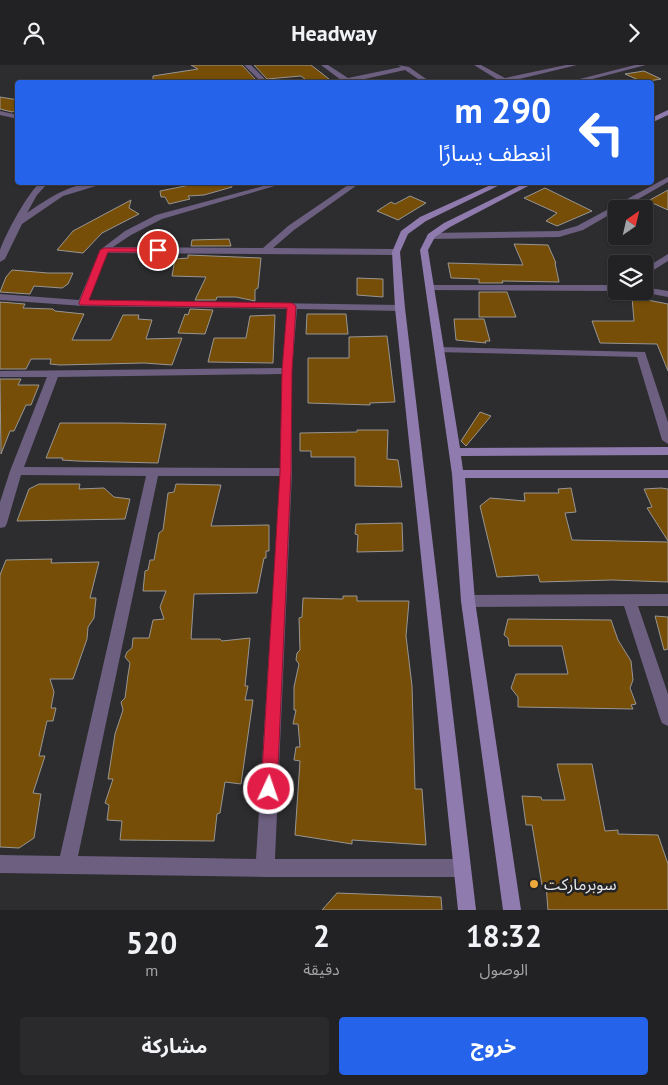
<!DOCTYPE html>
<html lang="ar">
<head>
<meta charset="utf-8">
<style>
	:root { --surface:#222123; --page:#2a292b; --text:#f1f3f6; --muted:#a2a3a6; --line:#3f3e41; --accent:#2563eb }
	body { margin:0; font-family:"PT Sans","Noto Sans Arabic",sans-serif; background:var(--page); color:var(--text); direction:rtl; height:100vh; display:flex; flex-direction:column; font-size:19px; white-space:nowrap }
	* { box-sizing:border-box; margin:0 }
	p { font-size:16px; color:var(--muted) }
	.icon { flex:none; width:28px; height:28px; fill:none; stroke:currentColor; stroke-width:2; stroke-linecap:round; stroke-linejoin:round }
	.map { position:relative; height:845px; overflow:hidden; direction:ltr }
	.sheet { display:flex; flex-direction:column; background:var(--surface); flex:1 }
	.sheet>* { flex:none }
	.guide { position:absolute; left:15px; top:15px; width:639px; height:105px; border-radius:5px; box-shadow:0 1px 4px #0004,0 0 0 1px var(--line); direction:rtl; background:#2563eb; color:#fff; overflow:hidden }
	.needle { width:32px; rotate:34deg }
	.controls { position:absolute; left:608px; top:135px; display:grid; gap:10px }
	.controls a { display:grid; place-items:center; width:45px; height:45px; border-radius:5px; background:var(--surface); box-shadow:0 1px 4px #0004,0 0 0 1px var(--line); font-size:25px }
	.pin { position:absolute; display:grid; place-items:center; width:42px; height:42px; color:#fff; margin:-21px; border:2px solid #fff; border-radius:50%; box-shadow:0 1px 5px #0007 }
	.me { position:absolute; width:55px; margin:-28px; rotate:3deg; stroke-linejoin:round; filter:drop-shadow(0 0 4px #0008) }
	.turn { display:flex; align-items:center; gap:18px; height:105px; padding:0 20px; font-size:22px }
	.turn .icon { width:65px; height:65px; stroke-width:2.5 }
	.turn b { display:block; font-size:35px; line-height:42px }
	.eta { display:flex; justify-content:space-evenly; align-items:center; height:85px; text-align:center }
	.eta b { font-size:30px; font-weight:700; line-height:35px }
	.primary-button { display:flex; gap:10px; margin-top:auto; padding:10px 20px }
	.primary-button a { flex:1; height:58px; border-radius:5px; background:var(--accent); color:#fff; font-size:20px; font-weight:700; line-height:58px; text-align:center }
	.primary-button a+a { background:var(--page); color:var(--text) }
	header { display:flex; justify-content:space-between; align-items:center; height:65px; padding:0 20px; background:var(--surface); font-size:22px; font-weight:700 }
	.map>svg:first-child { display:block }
	.building { fill:#764e07; stroke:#989693 }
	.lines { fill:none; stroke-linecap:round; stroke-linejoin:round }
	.street { fill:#6c5f80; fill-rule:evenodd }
	.secondary { fill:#907baf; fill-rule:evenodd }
	.route { fill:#e11d48; stroke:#92132f }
	.poi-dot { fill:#eda83c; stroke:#232225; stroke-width:2 }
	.labels { text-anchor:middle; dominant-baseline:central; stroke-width:5; stroke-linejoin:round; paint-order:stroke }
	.near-poi-label { font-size:16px; fill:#e8e8e9; stroke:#232225; text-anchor:start }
</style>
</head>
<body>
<header><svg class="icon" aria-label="forward" viewBox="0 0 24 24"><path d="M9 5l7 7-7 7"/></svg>Headway<svg class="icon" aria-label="person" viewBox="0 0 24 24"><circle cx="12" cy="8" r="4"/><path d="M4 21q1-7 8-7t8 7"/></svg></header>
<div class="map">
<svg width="668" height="845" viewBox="0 0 668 845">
	<rect width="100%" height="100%" fill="#2d2c2f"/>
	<g class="building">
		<path d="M191 0H242L257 16 153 18V11L198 4Z"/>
		<path d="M254 0H311L329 14 310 18 301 11 267 14Z"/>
		<path d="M644 6 661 14 643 17 625 9Z"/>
		<path d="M0 32 18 35V44L12 47 0 44Z"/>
		<path d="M188 118H231L232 122 204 130 188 131 190 134 169 139 165 132H161L160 126 190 120Z"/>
		<path d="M545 123 592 146 557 161 546 156 557 148 524 133Z"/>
		<path d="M668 125V145L648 136Z"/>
		<path d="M410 131 426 138 398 155 377 146 391 137 395 139Z"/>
		<path d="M131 135 129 143 139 149 102 168 83 188 57 185 73 166Z"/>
		<path d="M229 174 231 181H191L192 175Z"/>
		<path d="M514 179 548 180 556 198H555L559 217 502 216 503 218H479V214L451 213 448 198 523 200Z"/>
		<path d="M188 190 261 193 258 223 255 225V236L236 232H217L216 235H195L206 212 172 211 175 194 188 193Z"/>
		<path d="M12 205 48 208H73L68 219 62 223 34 221 30 229 0 227 6 212Z"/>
		<path d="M357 213 383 214V232L357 230Z"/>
		<path d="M479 227H507L516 252H479Z"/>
		<path d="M632 232 668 239V306L657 279 600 278 592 256H634Z"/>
		<path d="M0 237 25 239 23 243 53 244 55 246 84 249 72 275H111L123 250H139L138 254 152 255 146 274 182 273 172 300 144 298 60 300 50 299 51 294H31L26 304H0Z"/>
		<path d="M190 244 213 245 205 269 178 268 185 249 188 250Z"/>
		<path d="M307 249H346L348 269H306Z"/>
		<path d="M275 250 273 298 208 297 214 273H246L250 251Z"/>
		<path d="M454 254H484L490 276H485L486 278 456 275Z"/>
		<path d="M387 271 395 337 370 338V340L308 338V293H349V272Z"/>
		<path d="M0 314H21L18 320H39L31 340H26L14 366H10L1 389Z"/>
		<path d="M480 347 491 351 466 381 461 376Z"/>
		<path d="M60 358H119L166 359 158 398 77 396 62 395 63 393H46Z"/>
		<path d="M357 365H388L387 394 398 395 402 422 355 421V392H311V386H300V368L357 367Z"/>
		<path d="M39 419H80L79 424 104 423 114 432 130 434 125 454 17 456 29 424Z"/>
		<path d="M176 419 221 420 211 461 269 460V486H266V493H264L257 528 194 529 191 574H220L222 576 250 573 245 621H248L245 635H253L241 719 225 717 220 748 217 749 214 776 120 775 122 756 107 755 109 740 105 738 113 714H108L115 669 123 645 121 637 125 633 128 610 130 598 125 592 127 587 132 583 133 573H149L153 555 164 554 160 542 166 526H143L145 506 148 505 150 495H154L159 468 163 465 168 428 174 427Z"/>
		<path d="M571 423 576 447 565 448 572 475 668 477V517L612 515 540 517 538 510 497 512 480 441 490 433 525 436 524 428H559L558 424Z"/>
		<path d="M661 423 668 424V476L647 443 652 442 644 424Z"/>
		<path d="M402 458 403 486 357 487 358 470 355 469 356 459Z"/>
		<path d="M52 494 51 498 99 497 90 533H96L94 553 88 562 87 574 73 614H50L54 627 51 643H56L53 656H47L39 691H45L33 728 41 729 34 773 19 783 0 782V510L6 495Z"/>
		<path d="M343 531H357V536H409L406 571 412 621 415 724H422L426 780 352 775V779L295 770 300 696 294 695 296 682H300L298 659H293L296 645H294V622L299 599 296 595 297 588 300 585 299 553 302 552 303 533 343 534Z"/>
		<path d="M655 551 668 552V584L664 585Z"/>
		<path d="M508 554 611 555 618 575 631 596 633 615 630 623 636 639 631 640 633 644 518 642V632L511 623 516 609H568L562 581H509L508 573 504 570Z"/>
		<path d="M557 699H592L605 766 618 765V769L658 770 668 799V845H548L546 820H542L532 760H526L522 731 541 732 542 735H565Z"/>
		<path d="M337 828 441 832 442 845H322Z"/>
	</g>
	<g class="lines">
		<g class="street">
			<path d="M244 0H251L269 18H262Z"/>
			<path d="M321 0H328L348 13 401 2 398 0 409 2 432 18H424L405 5 347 18H332L341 15Z"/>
			<path d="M474 0H481L505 13 566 0H577L503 18H489L498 15Z"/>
			<path d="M635 0H646L577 18H564Z"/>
			<path d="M0 46 18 50V54L0 50Z"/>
			<path d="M668 112V117L621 144H616V146L583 165 559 172 431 174 427 171 431 168 559 166 577 161Z"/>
			<path d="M40 118H48L37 130 27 148C50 132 77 114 106 118L63 131 22 159 5 194 0 197C0 193 0 188 0 185 5 170 28 127 40 118Z"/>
			<path d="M274 118H285L162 154 131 170 113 182 263 183 288 161 351 118H360L294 165 273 183 396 184 400 187 396 190 107 188 89 235 400 240 405 243 400 246 297 244 292 306V407L275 794H462L468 797 471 803 468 809 462 812H265L0 808V790L60 791 146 411 21 410 7 458 5 462 0 463V437L10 406 47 312H0V306L282 303 287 244 83 241 0 235V229L79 235 100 185 125 166 156 150ZM282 309 280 403 24 402 58 312ZM158 411H280L256 794 78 791Z"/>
			<path d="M668 189V196L644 211V204Z"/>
			<path d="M430 220H616V226L427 225V221Z"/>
			<path d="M644 222 668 226V232L641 227 644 226Z"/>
			<path d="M439 282 645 287 668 357V379L662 375 637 292 435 287V283Z"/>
			<path d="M668 529V541H638L668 629V661L662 658 660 653 624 541 468 542 463 540 461 536 463 532 468 530Z"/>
		</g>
		<g class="secondary">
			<path d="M668 45V50L651 58V53Z"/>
			<path d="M495 118H504L426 156 408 169 400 187 405 243 476 845H458L395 243 392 187 401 166 420 152Z"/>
			<path d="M525 118H534L450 162 435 172 428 185 460 383 668 382V390L461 391 463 405H668V413H465L475 536 521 845H503L461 536 452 409 420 185 428 169 444 158Z"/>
		</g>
	</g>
	<path class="route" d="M104 183H158L162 185 158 187H108L89 235 292 238 296 241 292 306 291 407 277 724 274 729 269 732 264 729 261 724 280 407 282 306 287 243 80 240 79 238 100 185Z"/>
	<circle class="poi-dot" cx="534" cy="819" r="5"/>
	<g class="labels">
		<g class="near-poi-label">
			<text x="544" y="819">سوبرماركت</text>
		</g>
	</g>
</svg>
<div class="controls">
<a><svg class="needle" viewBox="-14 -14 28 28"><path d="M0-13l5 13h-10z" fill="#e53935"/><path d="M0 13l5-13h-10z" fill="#a2a3a6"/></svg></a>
<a><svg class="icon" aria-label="layers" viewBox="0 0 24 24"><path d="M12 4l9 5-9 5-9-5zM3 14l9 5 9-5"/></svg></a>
</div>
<div class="pin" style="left:158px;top:185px;background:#d93025"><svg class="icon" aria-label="arrive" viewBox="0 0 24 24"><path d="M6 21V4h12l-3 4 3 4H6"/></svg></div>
<svg class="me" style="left:269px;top:724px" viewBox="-20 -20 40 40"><circle r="17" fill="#e11d48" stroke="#fff" stroke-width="3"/><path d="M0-11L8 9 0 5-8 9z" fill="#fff"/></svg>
<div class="guide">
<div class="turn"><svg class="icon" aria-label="left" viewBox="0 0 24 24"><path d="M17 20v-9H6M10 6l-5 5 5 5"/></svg><div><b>290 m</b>انعطف يسارًا</div></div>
</div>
</div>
<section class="sheet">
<div class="eta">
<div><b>18:32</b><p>الوصول</p></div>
<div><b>2</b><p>دقيقة</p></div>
<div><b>520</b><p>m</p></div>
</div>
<div class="primary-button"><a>خروج</a><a>مشاركة</a></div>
</section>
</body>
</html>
